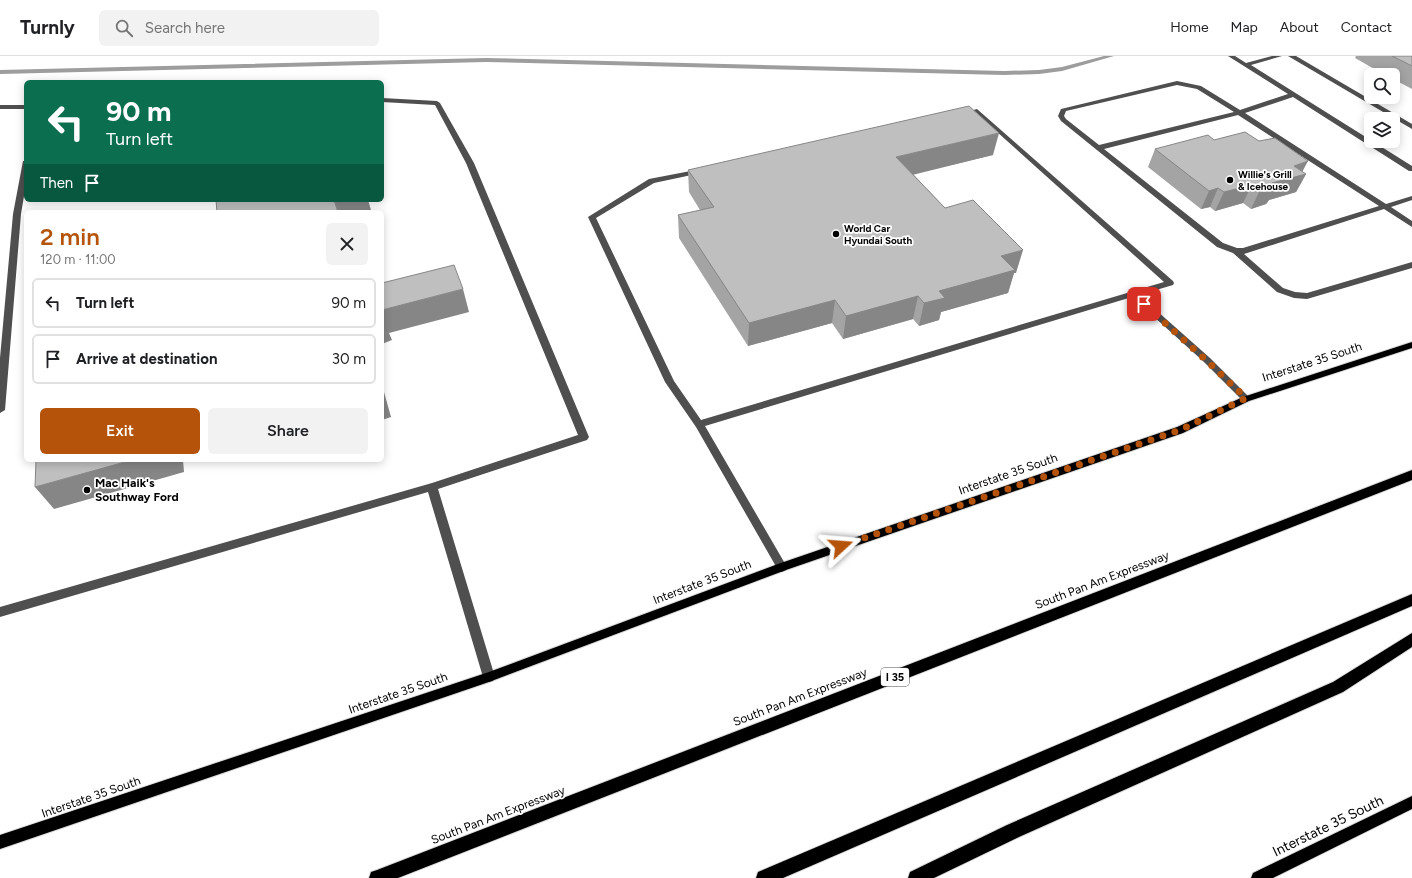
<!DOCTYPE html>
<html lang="en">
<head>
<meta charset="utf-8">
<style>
	:root { --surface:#fff; --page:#f2f2f2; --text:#202124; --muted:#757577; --line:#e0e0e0; --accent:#b45309 }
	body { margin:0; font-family:Figtree,sans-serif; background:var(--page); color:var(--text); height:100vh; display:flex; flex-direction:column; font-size:15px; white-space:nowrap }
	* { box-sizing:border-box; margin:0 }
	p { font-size:13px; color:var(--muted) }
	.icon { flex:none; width:22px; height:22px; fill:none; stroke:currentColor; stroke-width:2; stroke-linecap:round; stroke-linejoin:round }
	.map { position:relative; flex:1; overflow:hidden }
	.sheet { position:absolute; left:24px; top:154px; width:360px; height:252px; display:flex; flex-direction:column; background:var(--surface); border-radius:6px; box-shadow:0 2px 10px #0003 }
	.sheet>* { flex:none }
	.hud { position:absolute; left:24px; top:24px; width:360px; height:122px; border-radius:6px; box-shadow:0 2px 10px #0003; background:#0b6e4f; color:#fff; overflow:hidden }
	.controls { position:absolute; left:1364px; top:12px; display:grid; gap:8px }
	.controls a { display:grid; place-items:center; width:36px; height:36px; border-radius:6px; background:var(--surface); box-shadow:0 2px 10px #0003; font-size:20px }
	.pin { position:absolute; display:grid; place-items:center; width:34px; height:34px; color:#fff; margin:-17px; border-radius:8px; box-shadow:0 2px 6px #0006 }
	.me { position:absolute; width:44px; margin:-22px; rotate:71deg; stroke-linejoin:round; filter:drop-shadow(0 0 3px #0008) }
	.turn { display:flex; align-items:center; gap:14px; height:84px; padding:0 16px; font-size:18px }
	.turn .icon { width:52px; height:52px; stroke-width:2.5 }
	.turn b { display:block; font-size:28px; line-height:34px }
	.then { display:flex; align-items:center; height:38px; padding:0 16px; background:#0003; gap:8px; font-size:15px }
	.round { display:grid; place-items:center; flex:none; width:42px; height:42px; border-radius:6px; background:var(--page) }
	.headline { display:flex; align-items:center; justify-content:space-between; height:68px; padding:0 16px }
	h1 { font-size:24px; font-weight:600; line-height:30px; color:var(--accent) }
	.cta { display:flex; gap:8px; margin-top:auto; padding:8px 16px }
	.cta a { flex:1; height:46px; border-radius:6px; background:var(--accent); color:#fff; font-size:16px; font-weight:600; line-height:46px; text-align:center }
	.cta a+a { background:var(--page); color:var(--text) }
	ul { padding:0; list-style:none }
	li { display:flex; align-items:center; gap:12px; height:50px; margin:0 8px 6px; padding:0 8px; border:2px solid var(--line); border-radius:6px }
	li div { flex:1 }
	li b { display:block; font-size:15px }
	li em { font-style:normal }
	header { display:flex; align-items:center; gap:24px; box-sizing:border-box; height:56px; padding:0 20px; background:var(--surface); border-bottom:1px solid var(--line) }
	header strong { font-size:19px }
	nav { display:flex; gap:22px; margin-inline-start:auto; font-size:14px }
	.search { width:280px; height:36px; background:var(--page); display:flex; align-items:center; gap:10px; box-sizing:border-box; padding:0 14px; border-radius:6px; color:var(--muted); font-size:15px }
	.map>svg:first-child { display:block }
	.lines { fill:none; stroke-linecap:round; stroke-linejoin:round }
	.stream { fill:#9d9d9d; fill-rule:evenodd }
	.major-casing { stroke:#dbdbdb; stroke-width:2 }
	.highway-casing { stroke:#dbdbdb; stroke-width:2 }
	.minor { fill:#4f4f4f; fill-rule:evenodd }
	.major { fill:#000; fill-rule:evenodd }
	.highway { fill:#000; fill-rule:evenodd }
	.wall { fill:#a4a4a4 }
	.shaded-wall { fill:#868686 }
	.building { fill:#bfbfbf; stroke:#868686 }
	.route { stroke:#b45309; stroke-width:7; stroke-dasharray:0 12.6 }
	.poi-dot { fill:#000; stroke:#fff; stroke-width:1.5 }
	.labels { text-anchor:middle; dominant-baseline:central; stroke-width:3.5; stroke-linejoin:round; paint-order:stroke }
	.far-poi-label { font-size:10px; font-weight:bold; fill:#000; stroke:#fff; text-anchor:start }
	.shield { fill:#fff; stroke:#4c4c4c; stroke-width:1 }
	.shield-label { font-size:11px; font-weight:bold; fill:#000 }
	.street-label { font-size:12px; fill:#000; stroke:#fff }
	.poi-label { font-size:12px; font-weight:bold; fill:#000; stroke:#fff; text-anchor:start }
	.near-street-label { font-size:14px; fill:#000; stroke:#fff }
</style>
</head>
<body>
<header>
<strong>Turnly</strong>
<div class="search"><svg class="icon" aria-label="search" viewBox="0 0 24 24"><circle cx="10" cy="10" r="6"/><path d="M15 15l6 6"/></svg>Search here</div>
<nav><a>Home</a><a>Map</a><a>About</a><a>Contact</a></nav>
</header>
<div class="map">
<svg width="1412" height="822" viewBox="0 0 1412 822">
	<rect width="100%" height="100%" fill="#fff"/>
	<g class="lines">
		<path class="stream" d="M1104 0H1114L1062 15 1039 18 1004 19 486 6 0 18V14L486 2 1004 15 1039 14 1062 11Z"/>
		<defs>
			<g id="major">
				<path d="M1412 286V292L1249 345 1183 377 786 514 489 626 0 793V779L489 616 778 508 1177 371 1243 341Z"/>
				<path d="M1412 740V753L1273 822H1251L1253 817Z"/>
			</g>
			<g id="highway">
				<path d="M1412 414V424L398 822H369L371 816 377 814Z"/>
				<path d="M1412 538V550L783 822H756L758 816Z"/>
				<path d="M1412 577V591L1343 636 1019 781 934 822H908L910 816 1007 769 1333 626Z"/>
			</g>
		</defs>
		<use href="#major" class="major-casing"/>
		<use href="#highway" class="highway-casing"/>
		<g class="minor">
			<path d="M1228 0H1235L1246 7 1272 0H1282L1251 9 1412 110V115H1409L1293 41 1245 57 1386 148 1412 140V144L1391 151 1412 165V171L1384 153 1244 198 1283 232 1295 236 1307 237 1412 206V212L1307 243 1294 242 1277 236 1233 197 1217 191 1061 65 1058 60 1061 53 1177 25 1201 30 1240 54 1288 38ZM1177 29 1197 33 1234 56 1099 89 1066 63 1064 60 1066 55ZM1238 59 1379 150 1243 192H1237L1223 187 1104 93Z"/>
			<path d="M1288 0H1296L1412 68V73Z"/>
			<path d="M382 42 437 45 440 47 474 107 589 381 587 384 438 433 495 621 493 625 489 626 485 625 483 621 428 436 0 561V551L432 427 578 379 466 107 435 49 382 46Z"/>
			<rect x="0" y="49" width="26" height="4"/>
			<path d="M977 53 1173 225 1174 227 1173 229 1139 239 1210 302 1251 343 1246 346 1243 345 1204 306 1132 241 705 370 787 511 786 514 782 516 778 514 696 371 665 326 588 161 649 123 701 113 705 115 701 117 654 127 596 162 674 325 701 364 1164 226 976 57 963 60 960 58Z"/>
			<path d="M23 105H26V128L21 158 5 354 0 357V302L13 158Z"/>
		</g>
		<use href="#major" class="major"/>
		<use href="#highway" class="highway"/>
	</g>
	<g class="wall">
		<path d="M1356 0H1412V33L1393 23V19H1385L1355 2Z"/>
		<path d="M1214 84 1302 116 1306 118 1296 136 1269 144 1266 148 1251 153 1243 147 1215 155 1210 151 1201 153 1148 111 1155 93Z"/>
		<path d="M993 99 913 118 945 152 1016 217H1014L1008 237 941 256 939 264 919 270 913 263 843 283 832 267 748 290 679 182 678 159 700 154 689 136 688 114Z"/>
	</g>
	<g class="shaded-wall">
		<path d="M999 77 993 99 892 124 896 101Z"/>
		<path d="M1308 105 1300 120 1306 118 1296 136 1269 144 1266 148 1251 153 1260 134 1272 127 1294 110Z"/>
		<path d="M1252 129 1243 147 1215 155 1224 136Z"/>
		<path d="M1218 132 1210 151 1201 153 1209 135Z"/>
		<path d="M334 144H368L371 154 362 156H338Z"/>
		<path d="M1023 194 1016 217H1014L1008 237 941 256 939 264 919 270 924 247 939 235 1001 200Z"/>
		<path d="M463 233 469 256 389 277 392 284 382 288V254Z"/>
		<path d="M918 240 913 263 843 283 846 260Z"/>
		<path d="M835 244 832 267 748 290 749 267Z"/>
		<path d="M382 329 391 361 382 364Z"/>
		<path d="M132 404H183L184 416 54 453 35 431Z"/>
	</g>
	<g class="building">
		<path d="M1392 0H1412V10Z"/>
		<path d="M969 50 999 77 896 101 945 152 973 144 1023 194 1001 200 1015 214 939 235 945 242 924 247 918 240 846 260 835 244 749 267 678 159 714 151 688 114Z"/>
		<path d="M1245 76 1259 85 1275 82 1308 105 1294 110 1306 118 1272 127 1276 130 1260 134 1252 129 1224 136 1218 132 1209 135 1155 93 1208 79 1214 84Z"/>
		<path d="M216 144H334L338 156H217Z"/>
		<path d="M454 209 463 233 382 254V227Z"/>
		<path d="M382 256 384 262H382Z"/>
		<path d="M36 404H132L35 431Z"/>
	</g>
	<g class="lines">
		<path class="route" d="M841 490 1180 374 1246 342 1206 304 1144 248"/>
	</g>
	<g class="poi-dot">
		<circle cx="1230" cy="124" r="4"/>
		<circle cx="836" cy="178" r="4"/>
		<circle cx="87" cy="434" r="4"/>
	</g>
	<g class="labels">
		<g class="far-poi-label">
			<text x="1238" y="118">Willie's Grill<tspan x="1238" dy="12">&amp; Icehouse</tspan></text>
			<text x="844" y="172">World Car<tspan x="844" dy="12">Hyundai South</tspan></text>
		</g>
		<rect class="shield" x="881" y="612" width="28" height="18" rx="3"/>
		<g class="shield-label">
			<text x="895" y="621">I 35</text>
		</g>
		<g class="street-label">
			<text transform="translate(1312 306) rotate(-18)">Interstate 35 South</text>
			<text transform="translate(1008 418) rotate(-19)">Interstate 35 South</text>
			<text transform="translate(1102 524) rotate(-21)">South Pan Am Expressway</text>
			<text transform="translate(702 526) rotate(-21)">Interstate 35 South</text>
			<text transform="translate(398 637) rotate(-19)">Interstate 35 South</text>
			<text transform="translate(800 641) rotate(-21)">South Pan Am Expressway</text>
			<text transform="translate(91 741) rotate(-19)">Interstate 35 South</text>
			<text transform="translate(498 759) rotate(-21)">South Pan Am Expressway</text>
		</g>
		<g class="poi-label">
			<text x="95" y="427">Mac Haik's<tspan x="95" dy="14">Southway Ford</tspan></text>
		</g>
		<g class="near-street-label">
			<text transform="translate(1328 770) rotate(-26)">Interstate 35 South</text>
		</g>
	</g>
</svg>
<div class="controls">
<a><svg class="icon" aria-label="search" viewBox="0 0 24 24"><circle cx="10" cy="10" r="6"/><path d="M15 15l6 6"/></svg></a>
<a><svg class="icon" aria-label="layers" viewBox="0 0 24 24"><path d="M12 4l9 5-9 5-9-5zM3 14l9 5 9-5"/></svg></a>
</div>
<div class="pin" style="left:1144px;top:248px;background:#d93025"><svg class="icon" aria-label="arrive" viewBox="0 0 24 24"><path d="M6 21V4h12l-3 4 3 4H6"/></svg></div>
<svg class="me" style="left:841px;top:490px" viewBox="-20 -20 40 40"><path d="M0-17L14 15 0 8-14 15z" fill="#b45309" stroke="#fff" stroke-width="4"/></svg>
<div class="hud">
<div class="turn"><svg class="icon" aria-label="left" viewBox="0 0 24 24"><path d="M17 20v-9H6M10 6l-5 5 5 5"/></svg><div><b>90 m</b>Turn left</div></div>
<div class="then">Then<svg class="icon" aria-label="arrive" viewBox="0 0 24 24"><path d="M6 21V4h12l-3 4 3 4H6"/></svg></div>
</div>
<section class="sheet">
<div class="headline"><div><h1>2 min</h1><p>120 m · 11:00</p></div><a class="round"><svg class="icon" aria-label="close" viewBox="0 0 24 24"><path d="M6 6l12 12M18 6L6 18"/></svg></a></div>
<ul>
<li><svg class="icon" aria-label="left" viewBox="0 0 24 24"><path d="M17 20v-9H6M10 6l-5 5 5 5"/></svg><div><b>Turn left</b></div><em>90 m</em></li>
<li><svg class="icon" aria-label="arrive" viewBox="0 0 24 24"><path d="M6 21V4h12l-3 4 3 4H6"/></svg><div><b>Arrive at destination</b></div><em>30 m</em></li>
</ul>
<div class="cta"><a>Exit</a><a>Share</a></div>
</section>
</div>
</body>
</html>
